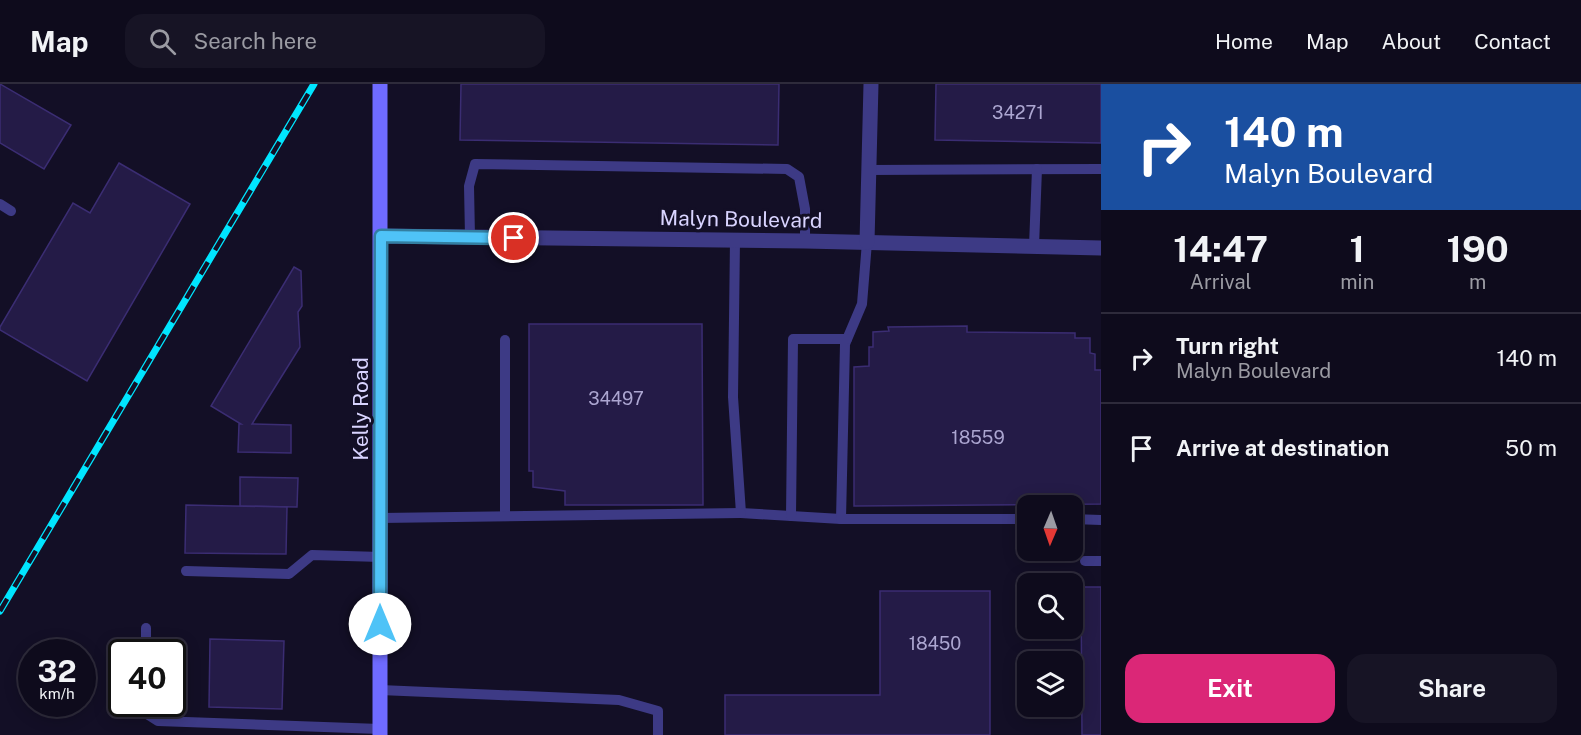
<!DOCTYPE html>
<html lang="en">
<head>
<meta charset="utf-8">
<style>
	:root { --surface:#0e0b1c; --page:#171425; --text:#f1f3f6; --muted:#9b9ba3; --line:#2e2b3b; --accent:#db2777 }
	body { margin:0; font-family:"Public Sans",sans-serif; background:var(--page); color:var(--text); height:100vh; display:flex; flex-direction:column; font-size:22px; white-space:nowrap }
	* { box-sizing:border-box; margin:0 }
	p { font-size:20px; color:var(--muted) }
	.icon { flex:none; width:33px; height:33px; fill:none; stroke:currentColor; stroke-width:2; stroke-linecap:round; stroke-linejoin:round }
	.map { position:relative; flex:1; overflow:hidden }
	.sheet { display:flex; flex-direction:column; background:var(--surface); width:480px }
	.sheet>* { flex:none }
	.banner { background:#1a4fa0; color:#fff; overflow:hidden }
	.needle { width:39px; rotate:182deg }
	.fabs { position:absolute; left:1017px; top:411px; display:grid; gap:12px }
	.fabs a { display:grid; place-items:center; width:66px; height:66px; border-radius:12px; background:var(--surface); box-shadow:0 3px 15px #0003,0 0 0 2px var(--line); font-size:30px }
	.speed { position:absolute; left:18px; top:555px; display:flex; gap:12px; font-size:30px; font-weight:700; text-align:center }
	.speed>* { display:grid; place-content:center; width:78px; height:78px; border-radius:50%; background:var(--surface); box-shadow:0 3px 15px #0003,0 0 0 2px var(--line); line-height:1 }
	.speed small { font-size:15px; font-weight:400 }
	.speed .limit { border:3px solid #111; border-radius:9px; background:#fff; color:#111 }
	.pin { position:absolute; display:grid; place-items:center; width:51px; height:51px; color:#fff; margin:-26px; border:3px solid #fff; border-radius:50%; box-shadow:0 2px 6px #0007 }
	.me { position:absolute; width:66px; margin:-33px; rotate:0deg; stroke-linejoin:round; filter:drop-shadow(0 0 4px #0008) }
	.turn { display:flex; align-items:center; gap:21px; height:126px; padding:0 24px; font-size:27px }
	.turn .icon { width:78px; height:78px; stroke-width:2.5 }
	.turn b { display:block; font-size:42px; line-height:51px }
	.eta { display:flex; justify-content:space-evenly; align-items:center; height:102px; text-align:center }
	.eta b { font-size:36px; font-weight:700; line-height:42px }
	.cta { display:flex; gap:12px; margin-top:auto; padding:12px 24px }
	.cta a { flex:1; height:69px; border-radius:18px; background:var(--accent); color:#fff; font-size:24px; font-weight:700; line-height:69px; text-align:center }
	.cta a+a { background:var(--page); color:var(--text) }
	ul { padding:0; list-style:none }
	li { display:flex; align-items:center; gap:18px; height:90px; padding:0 24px; border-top:2px solid var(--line) }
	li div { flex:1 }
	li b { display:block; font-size:22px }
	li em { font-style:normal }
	header { display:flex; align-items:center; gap:36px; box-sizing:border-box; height:84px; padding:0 30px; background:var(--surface); border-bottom:2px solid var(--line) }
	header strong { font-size:28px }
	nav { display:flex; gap:33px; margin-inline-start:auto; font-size:21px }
	.search { width:420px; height:54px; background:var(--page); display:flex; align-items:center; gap:15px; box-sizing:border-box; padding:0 21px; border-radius:18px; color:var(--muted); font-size:22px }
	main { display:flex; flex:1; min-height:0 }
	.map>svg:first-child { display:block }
	.building { fill:#241b47; stroke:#3b2d73; stroke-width:1.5 }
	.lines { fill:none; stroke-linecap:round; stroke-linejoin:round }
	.lane { stroke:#3d3a85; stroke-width:10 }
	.street { stroke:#3d3a85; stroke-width:15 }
	.secondary { stroke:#6f6bff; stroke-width:15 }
	.rail-casing { stroke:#00e5ff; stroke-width:7 }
	.rail { stroke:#130f26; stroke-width:4.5; stroke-dasharray:14; stroke-linecap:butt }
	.route-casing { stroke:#337fa1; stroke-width:15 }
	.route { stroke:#4fc3f7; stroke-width:10 }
	.labels { text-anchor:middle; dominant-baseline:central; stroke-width:6; stroke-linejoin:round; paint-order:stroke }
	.number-label { font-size:18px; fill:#aca6d1 }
	.street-label { font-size:21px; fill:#d9d4ff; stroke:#130f26 }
</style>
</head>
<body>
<header>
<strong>Map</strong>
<div class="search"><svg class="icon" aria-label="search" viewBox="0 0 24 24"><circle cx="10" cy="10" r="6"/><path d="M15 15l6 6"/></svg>Search here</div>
<nav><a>Home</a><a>Map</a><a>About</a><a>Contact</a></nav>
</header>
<main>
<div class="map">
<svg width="1101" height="651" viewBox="0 0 1101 651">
	<rect width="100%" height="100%" fill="#130f26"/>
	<g class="building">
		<path d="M0 0 71 41 44 85 0 59Z"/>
		<path d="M461 0H779L778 61 460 56Z"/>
		<path d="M936 0H1101V59L935 56Z"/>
		<path d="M119 79 190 120 87 297 0 246V243L73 119 90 129Z"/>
		<path d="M294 183 301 187 302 222 298 228 300 263 252 340 291 341V369L238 368 239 340H241L211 322Z"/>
		<path d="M529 240H702L703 421H565V407L533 403V387H529Z"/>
		<path d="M967 242V248L1075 249V254H1090V269L1095 270V286H1101V420L854 422V283L869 282V263H873V248L889 247 888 243Z"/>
		<path d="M240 393 298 394 297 423 240 422Z"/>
		<path d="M186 421 287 423 286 470 185 469Z"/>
		<path d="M1081 503H1101V651H1082Z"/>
		<path d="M880 507H990V651H725V611H880Z"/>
		<path d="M210 555 284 557 282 625 209 623Z"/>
	</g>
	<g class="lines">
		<g class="lane">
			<path d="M869 86 1101 85"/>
			<path d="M0 120 11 127"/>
			<path d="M470 153 469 102 475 80 787 85 799 93 805 125V157"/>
			<path d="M735 156 733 313 741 429 841 435"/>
			<path d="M867 158 862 220 845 260 841 435H1028"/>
			<path d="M1034 162 1037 85"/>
			<path d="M505 432V256"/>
			<path d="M791 432 793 255H847"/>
			<path d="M381 434 741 429"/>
			<path d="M1072 435 1101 436"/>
			<path d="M1085 477H1101"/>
			<path d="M186 487 289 490 312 471 381 473"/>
			<path d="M146 568V544"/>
			<path d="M380 606 619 616 658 627V651"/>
			<path d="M145 620 147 630 158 637 380 645"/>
		</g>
		<g class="street">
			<path d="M381 152 805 157 1101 164"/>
			<path d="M867 158 871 0"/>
		</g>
		<path class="secondary" d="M380 0V651"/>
		<defs>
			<path id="rail" d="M0 527 314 0"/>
		</defs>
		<use href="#rail" class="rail-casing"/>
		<use href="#rail" class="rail"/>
	</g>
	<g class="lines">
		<defs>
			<path id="route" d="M380 540 381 152 514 154"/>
		</defs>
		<use href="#route" class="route-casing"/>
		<use href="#route" class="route"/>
	</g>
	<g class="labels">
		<g class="number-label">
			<text x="1018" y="28">34271</text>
			<text x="616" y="314">34497</text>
			<text x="978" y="353">18559</text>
			<text x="935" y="559">18450</text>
		</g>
		<g class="street-label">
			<text transform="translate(741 135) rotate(1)">Malyn Boulevard</text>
			<text transform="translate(360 325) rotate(-90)">Kelly Road</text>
		</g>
	</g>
</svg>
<div class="fabs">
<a><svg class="needle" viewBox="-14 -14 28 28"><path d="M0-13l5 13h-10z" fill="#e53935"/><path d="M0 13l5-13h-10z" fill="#9b9ba3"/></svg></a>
<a><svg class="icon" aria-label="search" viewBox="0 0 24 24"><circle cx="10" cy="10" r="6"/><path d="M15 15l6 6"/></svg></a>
<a><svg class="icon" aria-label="layers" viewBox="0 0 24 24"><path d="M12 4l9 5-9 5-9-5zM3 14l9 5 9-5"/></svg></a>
</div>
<div class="speed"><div>32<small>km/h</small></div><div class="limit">40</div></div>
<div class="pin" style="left:514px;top:154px;background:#d93025"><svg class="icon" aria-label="arrive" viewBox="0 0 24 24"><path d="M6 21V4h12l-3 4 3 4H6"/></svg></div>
<svg class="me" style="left:380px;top:540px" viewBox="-20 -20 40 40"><circle r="19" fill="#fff"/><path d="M0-13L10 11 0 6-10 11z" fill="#4fc3f7"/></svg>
</div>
<section class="sheet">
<div class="banner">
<div class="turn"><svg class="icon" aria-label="right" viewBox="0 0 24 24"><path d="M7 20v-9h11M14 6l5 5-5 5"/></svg><div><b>140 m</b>Malyn Boulevard</div></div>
</div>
<div class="eta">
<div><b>14:47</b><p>Arrival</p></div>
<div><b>1</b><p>min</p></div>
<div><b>190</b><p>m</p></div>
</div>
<ul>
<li><svg class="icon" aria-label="right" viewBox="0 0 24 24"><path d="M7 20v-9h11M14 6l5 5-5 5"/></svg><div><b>Turn right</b><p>Malyn Boulevard</p></div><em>140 m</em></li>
<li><svg class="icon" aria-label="arrive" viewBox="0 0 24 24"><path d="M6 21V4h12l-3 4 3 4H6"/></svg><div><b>Arrive at destination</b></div><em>50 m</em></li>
</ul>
<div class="cta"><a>Exit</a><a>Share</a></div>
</section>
</main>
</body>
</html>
